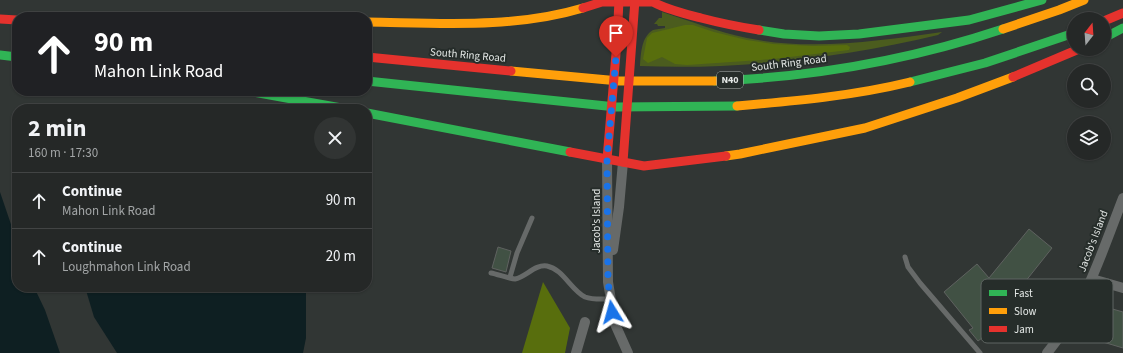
<!DOCTYPE html>
<html lang="en">
<head>
<meta charset="utf-8">
<style>
	:root { --surface:#252827; --page:#313433; --text:#f1f3f6; --muted:#a3a6a7; --line:#424444 }
	body { margin:0; font-family:"Source Sans 3",sans-serif; background:var(--page); color:var(--text); height:100vh; display:flex; flex-direction:column; font-size:15px; white-space:nowrap }
	* { box-sizing:border-box; margin:0 }
	p { font-size:13px; color:var(--muted) }
	.icon { flex:none; width:22px; height:22px; fill:none; stroke:currentColor; stroke-width:2; stroke-linecap:round; stroke-linejoin:round }
	.map { position:relative; flex:1; overflow:hidden }
	.sheet { position:absolute; left:12px; top:104px; width:360px; height:188px; display:flex; flex-direction:column; background:var(--surface); border-radius:16px; box-shadow:0 1px 3px #0004,0 0 0 1px var(--line) }
	.sheet>* { flex:none }
	.top-card { position:absolute; left:12px; top:12px; width:360px; height:84px; border-radius:16px; box-shadow:0 1px 3px #0004,0 0 0 1px var(--line); background:#202124; color:#fff; overflow:hidden }
	.needle { width:26px; rotate:17deg }
	.controls { position:absolute; left:1067px; top:12px; display:grid; gap:8px }
	.controls a { display:grid; place-items:center; width:44px; height:44px; border-radius:50%; background:var(--surface); box-shadow:0 1px 3px #0004,0 0 0 1px var(--line); font-size:20px }
	.pin { position:absolute; display:grid; place-items:center; width:34px; height:34px; color:#fff; margin:-41px -17px; border-radius:50% 50% 50% 0; rotate:-45deg; box-shadow:0 0 4px #0007 }
	.pin .icon { rotate:45deg }
	.me { position:absolute; width:44px; margin:-22px; rotate:352deg; stroke-linejoin:round; filter:drop-shadow(0 0 3px #0008) }
	.turn { display:flex; align-items:center; gap:14px; height:84px; padding:0 16px; font-size:18px }
	.turn .icon { width:52px; height:52px; stroke-width:2.5 }
	.turn b { display:block; font-size:28px; line-height:34px }
	.round { display:grid; place-items:center; flex:none; width:42px; height:42px; border-radius:21px; background:var(--page) }
	.overview { display:flex; align-items:center; justify-content:space-between; height:68px; padding:0 16px }
	h1 { font-size:24px; font-weight:700; line-height:30px }
	ul { padding:0; list-style:none }
	li { display:flex; align-items:center; gap:12px; height:56px; padding:0 16px; border-top:1px solid var(--line) }
	li div { flex:1 }
	li b { display:block; font-size:15px }
	li em { font-style:normal }
	.map>svg:first-child { display:block }
	.green { fill:#4b5c1e }
	.forest { fill:#586e0d }
	.water { fill:#0e1f22 }
	.building { fill:#415144; stroke:#5f6260 }
	.lines { fill:none; stroke-linecap:round; stroke-linejoin:round }
	.lane { stroke:#676a69; stroke-width:5 }
	.street { stroke:#676a69; stroke-width:10 }
	.fast { stroke:#30b455; stroke-width:9 }
	.slow { stroke:#ff9f0a; stroke-width:9 }
	.jam { stroke:#e5322d; stroke-width:9 }
	.route { stroke:#1a73e8; stroke-width:7; stroke-dasharray:0 12.6 }
	.labels { text-anchor:middle; dominant-baseline:central; stroke-width:4; stroke-linejoin:round; paint-order:stroke }
	.shield { fill:#262d2a; stroke:#abb0ae; stroke-width:1 }
	.shield-label { font-size:10px; font-weight:bold; fill:#e4e8e6 }
	.street-label { font-size:11px; fill:#e4e8e6; stroke:#262d2a }
	.key { fill:#262d2a; stroke:#5f6562; stroke-width:1 }
	.key-label { font-size:11px; fill:#e4e8e6 }
</style>
</head>
<body>
<div class="map">
<svg width="1123" height="353" viewBox="0 0 1123 353">
	<rect width="100%" height="100%" fill="#313634"/>
	<path class="green" d="M662 12C690 21 718 32 747 38 811 51 878 41 942 32L938 35C841 58 740 70 640 66 641 54 641 37 653 30 656 29 661 29 665 28V26H658L657 24H654L659 18H662Z"/>
	<g class="forest">
		<path d="M685 25H693L714 32 747 40 773 44 813 46 847 45 850 47 849 50 773 59 687 65 675 64 662 57 648 63 643 59 647 38 652 33Z"/>
		<path d="M543 282 570 328 565 353H522Z"/>
	</g>
	<g class="water">
		<path d="M0 192 17 242V287H34L45 310 60 353H0Z"/>
		<path d="M85 287H306V338L303 353H117L94 317Z"/>
	</g>
	<g class="building">
		<path d="M1029 229 1052 248 1017 292 1027 305 985 341 982 338 978 341 969 330 973 328 944 292 977 264 989 278Z"/>
		<path d="M498 247 511 251 506 272 492 268Z"/>
		<path d="M1095 305 1102 307V306L1123 312V348L1103 342 1106 330 1089 323Z"/>
	</g>
	<g class="lines">
		<g class="lane">
			<path d="M905 257 908 267 920 283 980 353"/>
			<path d="M491 273C497 274 510 279 515 279 526 277 535 264 547 266 563 269 571 290 585 297 593 300 602 299 610 299"/>
			<path d="M510 277 517 253 532 218"/>
		</g>
		<g class="street">
			<path d="M607 159 608 282 615 324 628 353"/>
			<path d="M613 250 619 207 623 162"/>
			<path d="M1092 279 1123 288"/>
			<path d="M576 353 585 322"/>
			<path d="M1047 353C1085 308 1102 252 1123 198"/>
		</g>
		<g class="fast">
			<path d="M759 30 784 34 819 36 859 34 969 20 1042 0"/>
			<path d="M1104 38 1123 28"/>
			<path d="M0 55 17 57"/>
			<path d="M367 81 616 107 737 106"/>
			<path d="M715 81C812 77 910 60 1003 29"/>
			<path d="M910 82 985 63 1074 33"/>
			<path d="M247 91 347 109"/>
			<path d="M367 113 570 152"/>
		</g>
		<g class="slow">
			<path d="M367 22C439 23 513 29 583 8"/>
			<path d="M1003 29 1059 10 1084 0"/>
			<path d="M511 71 619 81H715"/>
			<path d="M737 106C795 101 853 96 910 82"/>
			<path d="M726 156 740 154 865 128 957 98 1013 77"/>
		</g>
		<g class="jam">
			<path d="M583 8 602 2H653C668 10 685 14 701 18 720 23 740 27 759 30"/>
			<path d="M0 19 17 20"/>
			<path d="M1104 21 1123 13"/>
			<path d="M367 57 511 71"/>
			<path d="M1013 77 1079 49"/>
			<path d="M570 152 644 166 726 156"/>
			<path d="M607 159 617 42 619 0"/>
			<path d="M623 162 635 0"/>
		</g>
	</g>
	<g class="lines">
		<path class="route" d="M612 312 608 282 607 159 616 57"/>
	</g>
	<g class="labels">
		<rect class="shield" x="717" y="72" width="26" height="16" rx="3"/>
		<g class="shield-label">
			<text x="730" y="80">N40</text>
		</g>
		<g class="street-label">
			<text transform="translate(468 55) rotate(5)">South Ring Road</text>
			<text transform="translate(789 63) rotate(-7)">South Ring Road</text>
			<text transform="translate(596 221) rotate(-90)">Jacob's Island</text>
			<text transform="translate(1093 241) rotate(-69)">Jacob's Island</text>
		</g>
	</g>
	<rect x="981" y="279" width="132" height="64" rx="6" class="key"/>
	<rect x="989" y="290" width="18" height="6" fill="#30b455"/>
	<rect x="989" y="308" width="18" height="6" fill="#ff9f0a"/>
	<rect x="989" y="326" width="18" height="6" fill="#e5322d"/>
	<g class="key-label">
		<text x="1014" y="297">Fast</text>
		<text x="1014" y="315">Slow</text>
		<text x="1014" y="333">Jam</text>
	</g>
</svg>
<div class="controls">
<a><svg class="needle" viewBox="-14 -14 28 28"><path d="M0-13l5 13h-10z" fill="#e53935"/><path d="M0 13l5-13h-10z" fill="#a3a6a7"/></svg></a>
<a><svg class="icon" aria-label="search" viewBox="0 0 24 24"><circle cx="10" cy="10" r="6"/><path d="M15 15l6 6"/></svg></a>
<a><svg class="icon" aria-label="layers" viewBox="0 0 24 24"><path d="M12 4l9 5-9 5-9-5zM3 14l9 5 9-5"/></svg></a>
</div>
<div class="pin" style="left:616px;top:57px;background:#d93025"><svg class="icon" aria-label="arrive" viewBox="0 0 24 24"><path d="M6 21V4h12l-3 4 3 4H6"/></svg></div>
<svg class="me" style="left:612px;top:312px" viewBox="-20 -20 40 40"><path d="M0-17L14 15 0 8-14 15z" fill="#1a73e8" stroke="#fff" stroke-width="4"/></svg>
<div class="top-card">
<div class="turn"><svg class="icon" aria-label="ahead" viewBox="0 0 24 24"><path d="M12 20V5M6 11l6-6 6 6"/></svg><div><b>90 m</b>Mahon Link Road</div></div>
</div>
<section class="sheet">
<div class="overview"><div><h1>2 min</h1><p>160 m · 17:30</p></div><a class="round"><svg class="icon" aria-label="close" viewBox="0 0 24 24"><path d="M6 6l12 12M18 6L6 18"/></svg></a></div>
<ul>
<li><svg class="icon" aria-label="ahead" viewBox="0 0 24 24"><path d="M12 20V5M6 11l6-6 6 6"/></svg><div><b>Continue</b><p>Mahon Link Road</p></div><em>90 m</em></li>
<li><svg class="icon" aria-label="ahead" viewBox="0 0 24 24"><path d="M12 20V5M6 11l6-6 6 6"/></svg><div><b>Continue</b><p>Loughmahon Link Road</p></div><em>20 m</em></li>
</ul>
</section>
</div>
</body>
</html>
